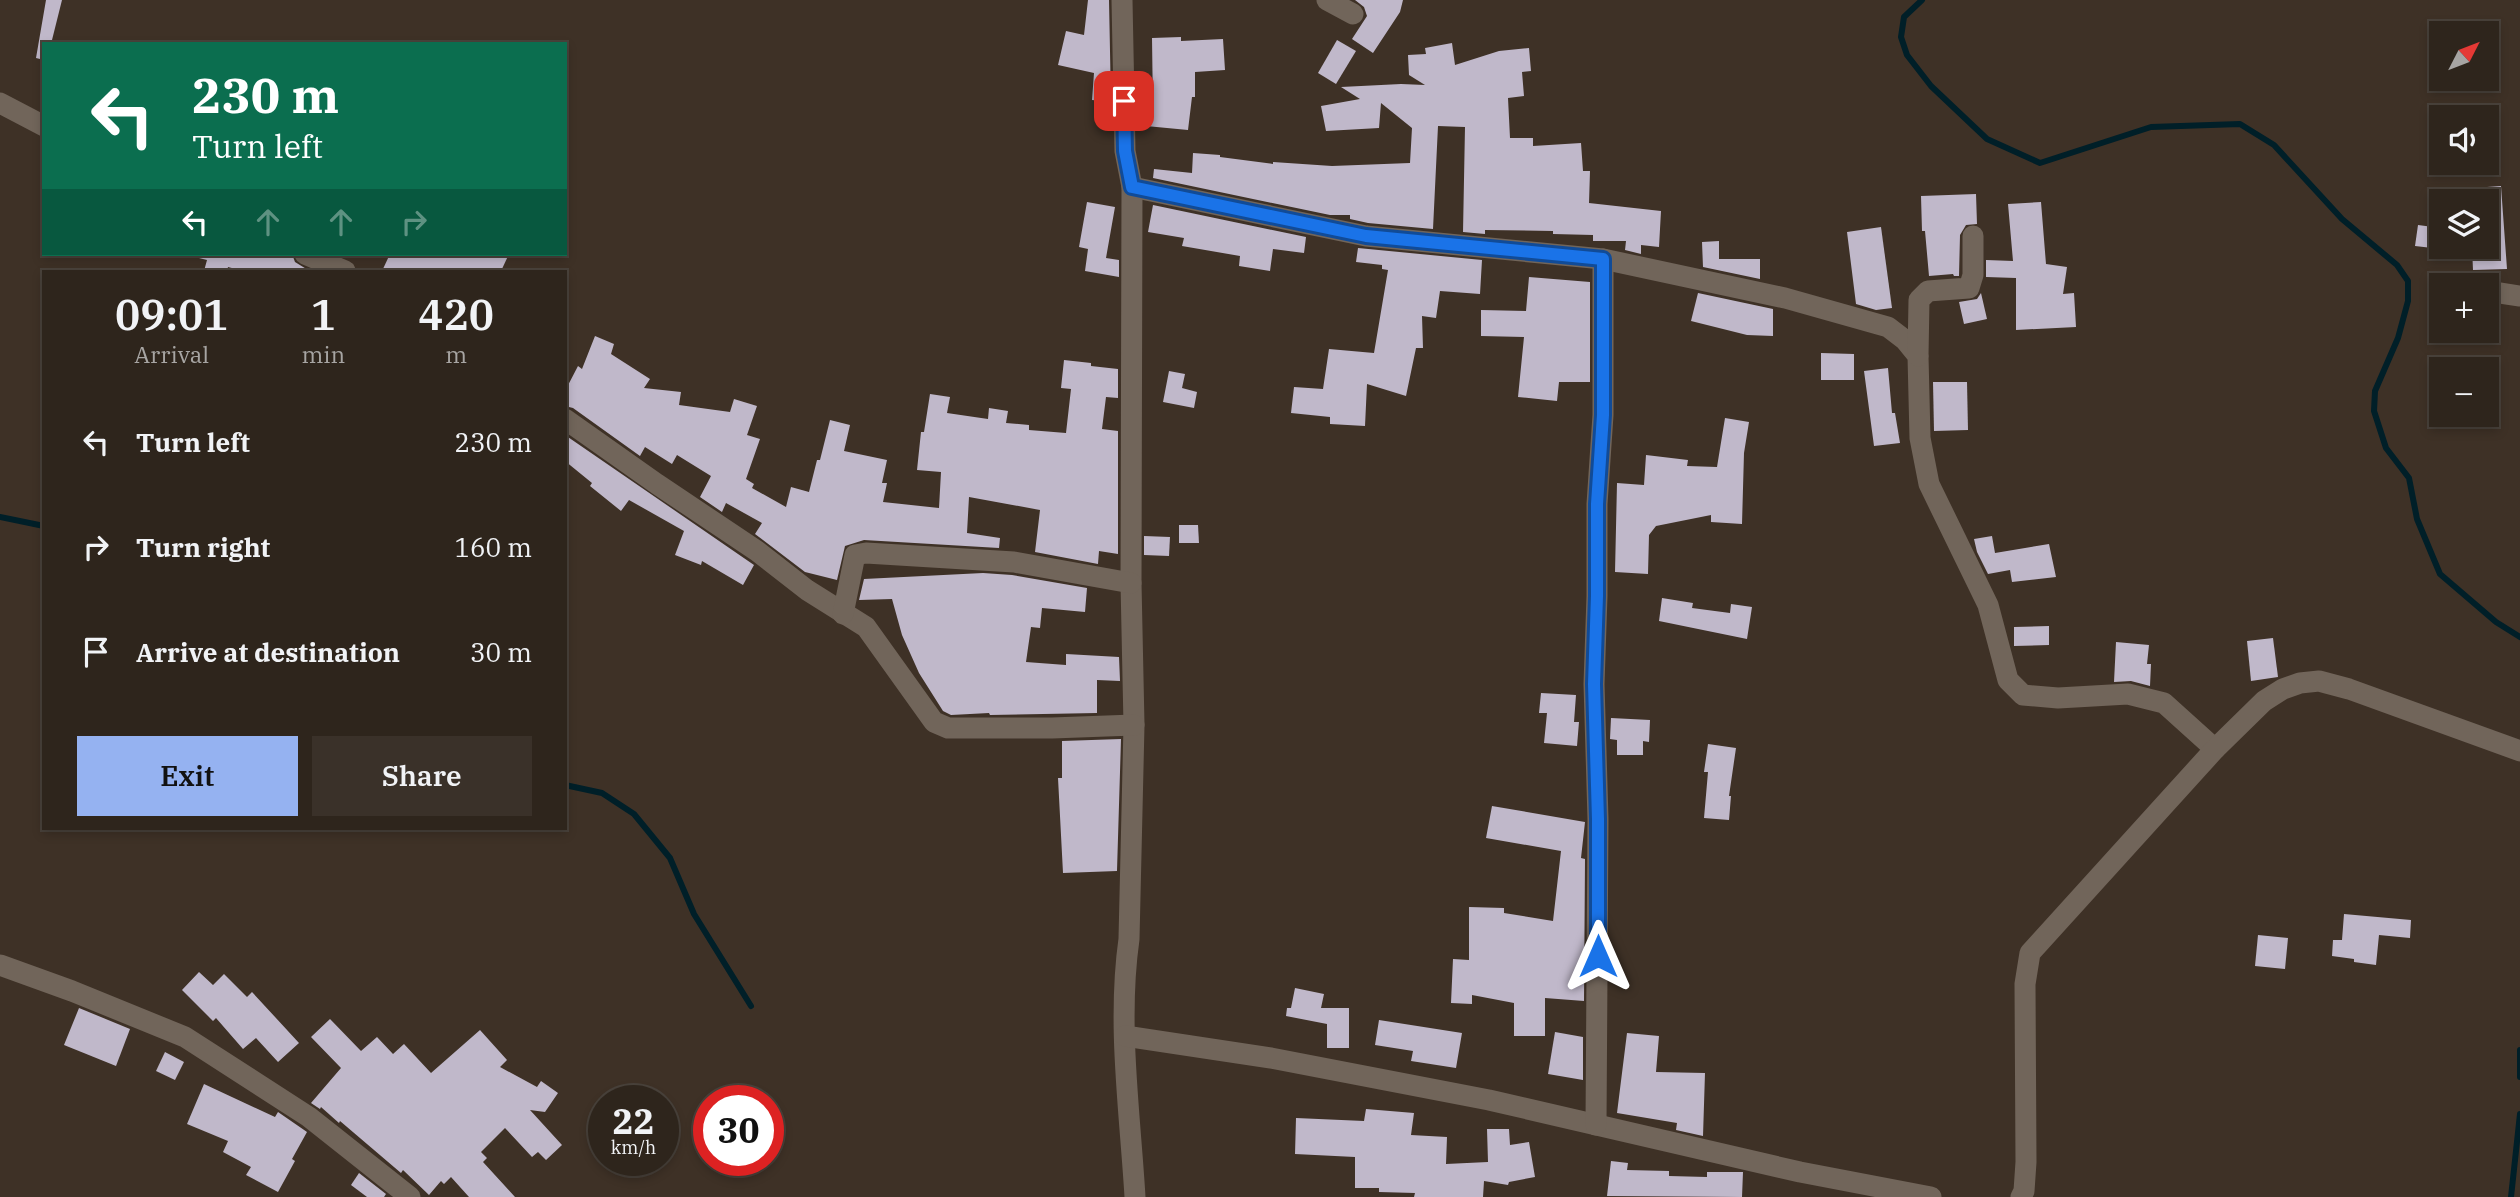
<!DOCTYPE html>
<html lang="en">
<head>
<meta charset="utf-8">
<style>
	:root { --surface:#2e251c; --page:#3a3129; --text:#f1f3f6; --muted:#a7a5a3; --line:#49423b; --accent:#95b2f1 }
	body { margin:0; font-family:"IBM Plex Serif",serif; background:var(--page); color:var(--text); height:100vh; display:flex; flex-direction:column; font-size:26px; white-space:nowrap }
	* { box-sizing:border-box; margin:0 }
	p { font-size:23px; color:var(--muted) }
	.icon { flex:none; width:38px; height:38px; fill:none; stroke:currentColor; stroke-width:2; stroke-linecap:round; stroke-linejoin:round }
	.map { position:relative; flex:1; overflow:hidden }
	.panel { position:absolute; left:42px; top:270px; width:525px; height:560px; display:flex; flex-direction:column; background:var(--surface); border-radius:0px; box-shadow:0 4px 10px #0003,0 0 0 2px var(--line) }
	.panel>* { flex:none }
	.top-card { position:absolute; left:42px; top:42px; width:525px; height:214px; border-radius:0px; box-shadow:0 4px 10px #0003,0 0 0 2px var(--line); background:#0b6e4f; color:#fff; overflow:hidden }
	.needle { width:46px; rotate:48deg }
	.fabs { position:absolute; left:2429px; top:21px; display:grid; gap:14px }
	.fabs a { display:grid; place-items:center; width:70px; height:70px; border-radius:0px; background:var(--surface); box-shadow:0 4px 10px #0003,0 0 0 2px var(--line); font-size:35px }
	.speed { position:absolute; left:588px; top:1085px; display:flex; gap:14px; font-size:35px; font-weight:700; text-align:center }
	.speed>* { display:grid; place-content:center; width:91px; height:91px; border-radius:50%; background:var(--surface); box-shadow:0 4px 10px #0003,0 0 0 2px var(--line); line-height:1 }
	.speed small { font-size:18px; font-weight:400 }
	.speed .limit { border:10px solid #d22; background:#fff; color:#111 }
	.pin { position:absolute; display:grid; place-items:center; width:60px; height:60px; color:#fff; margin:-30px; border-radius:14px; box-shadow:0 4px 10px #0006 }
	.me { position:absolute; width:77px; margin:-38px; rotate:0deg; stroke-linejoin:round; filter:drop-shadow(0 0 5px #0008) }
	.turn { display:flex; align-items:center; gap:24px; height:147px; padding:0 35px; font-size:32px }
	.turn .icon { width:91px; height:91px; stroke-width:2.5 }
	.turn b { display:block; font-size:49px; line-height:60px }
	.lanes { display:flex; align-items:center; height:66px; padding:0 35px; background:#0003; justify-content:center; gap:35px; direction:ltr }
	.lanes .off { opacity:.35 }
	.eta { display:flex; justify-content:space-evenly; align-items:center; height:119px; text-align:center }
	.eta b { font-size:42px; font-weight:600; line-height:49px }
	.cta { display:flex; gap:14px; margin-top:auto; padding:14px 35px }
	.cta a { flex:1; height:80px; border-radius:0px; background:var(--accent); color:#111; font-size:28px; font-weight:600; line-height:80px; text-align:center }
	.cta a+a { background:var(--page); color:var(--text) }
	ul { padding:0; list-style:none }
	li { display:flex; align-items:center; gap:21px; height:105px; padding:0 35px }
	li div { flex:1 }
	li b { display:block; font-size:26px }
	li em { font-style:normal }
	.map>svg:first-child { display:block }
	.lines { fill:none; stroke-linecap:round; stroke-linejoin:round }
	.stream { stroke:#001f28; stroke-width:6 }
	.building { fill:#c0b8ca }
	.minor { stroke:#71655a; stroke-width:21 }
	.route-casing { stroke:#114b97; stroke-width:18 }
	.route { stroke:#1a73e8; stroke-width:12 }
</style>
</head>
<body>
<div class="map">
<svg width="2520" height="1197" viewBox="0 0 2520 1197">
	<rect width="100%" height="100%" fill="#3e3126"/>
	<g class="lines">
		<g class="stream">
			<path d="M1922 0 1904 17 1901 37 1907 55 1931 86 1987 139 2040 163 2151 127 2240 124 2274 145 2342 219 2397 265 2408 281V301L2398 338 2375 391 2374 411 2386 448 2409 478 2417 519 2440 574 2496 622 2520 637"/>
			<path d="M0 517 44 526"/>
			<path d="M565 785 602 793 634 814 670 858 694 914 751 1006"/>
			<path d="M2520 1050V1077"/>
			<path d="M2511 1197 2520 1114"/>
		</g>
	</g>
	<g class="building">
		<path d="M46 0H62L51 44H44V60L36 58Z"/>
		<path d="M1088 0H1109L1111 102 1092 100 1094 73 1058 65 1066 31 1084 35Z"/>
		<path d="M1355 0H1403L1400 12 1373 53 1352 39 1367 16 1364 7Z"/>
		<path d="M1181 37V41L1223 39 1225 70 1195 72V97H1192L1188 130 1146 126 1148 109 1153 110 1152 38Z"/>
		<path d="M1337 40 1356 51 1336 84 1318 73Z"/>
		<path d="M1452 43 1455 65 1499 51 1529 48 1531 71 1522 72 1524 96 1508 98 1510 138H1533V146L1581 143 1583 171H1590L1589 203 1661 211 1659 247 1641 245V254L1625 250 1626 241H1593V235L1553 234V231L1485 230V234L1463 232 1465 127 1438 126 1433 229 1368 223 1350 219V215H1330L1153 178 1154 169 1192 173 1193 153 1220 155V157L1273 164V162L1332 166 1410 163 1412 128 1381 103 1379 128 1326 131 1321 106 1360 99 1341 87 1401 84 1425 85 1409 75 1408 55 1426 54 1425 48Z"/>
		<path d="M2501 186 2507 269 2473 270 2472 247H2487V187Z"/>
		<path d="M1976 194 1977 224 1966 225 1960 235 1959 276H1954L1953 274 1929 276 1925 231H1922L1921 196Z"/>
		<path d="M1087 202 1115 207 1106 258 1119 260V277L1085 271 1088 249 1079 247Z"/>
		<path d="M2041 202 2046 264 2067 267 2063 294 2074 293 2076 327 2016 330V278L1986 277V260L2013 261 2008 204Z"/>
		<path d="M1153 205 1306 237 1304 253 1273 249 1270 271 1239 266 1240 256 1182 246 1184 238 1148 232Z"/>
		<path d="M2418 225 2441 228V249L2415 246Z"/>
		<path d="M1881 227 1892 308 1876 310 1856 304 1847 232Z"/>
		<path d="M1719 241V259H1760V279L1703 267 1702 242Z"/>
		<path d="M1358 248 1482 260 1480 294 1440 291 1436 318 1422 316 1423 348H1416L1406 396 1367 384 1365 426 1330 424V417L1291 413 1294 387 1323 389 1329 349 1374 353 1388 270 1382 269V265L1356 262Z"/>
		<path d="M199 254H292L295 262 308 270 243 271 228 267 227 271H204L207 260 199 258Z"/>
		<path d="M390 254H509L501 271H382Z"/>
		<path d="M1529 277 1590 282V382H1559L1557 401 1518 397 1524 337 1481 336V310L1526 311Z"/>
		<path d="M1698 293 1773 309V336L1747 335 1691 321Z"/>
		<path d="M1981 293 1987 319 1964 324 1959 302 1977 299Z"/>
		<path d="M595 336 614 344 611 354 650 379 644 388 681 392 679 405 730 412 734 399 757 406 747 435 760 439 746 479 754 484 752 488 786 507 791 487 809 492 817 460H820L830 420 850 425 844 451 887 460 882 483H887L883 502 939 508 941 472 917 470 921 432H924L930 394 950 397 947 413 988 419 989 408 1008 411 1006 423 1029 425V430L1066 433 1071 389 1061 388 1064 360 1091 363V366L1118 369V398L1106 397 1102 429 1118 431V554L1099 551 1098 564 1035 552 1040 510 969 497 967 533 1000 538 999 548 864 540 845 546 837 580 805 572 755 534 762 523 726 503 722 512 700 497 711 476 677 455 672 464 645 447 640 456 573 408 565 406V391L578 366 582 369Z"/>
		<path d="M1821 353 1854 354V380H1821Z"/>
		<path d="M1888 368 1892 413H1895L1900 443 1874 446 1864 371Z"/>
		<path d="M1169 371 1185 374 1182 388 1197 392 1194 408 1163 402Z"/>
		<path d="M1933 382H1967L1968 430 1934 431Z"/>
		<path d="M1725 418 1749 422 1744 453 1742 524 1711 522V515L1656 526 1649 535 1648 574 1615 572 1617 483 1644 485 1646 455 1688 460 1687 466 1717 467Z"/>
		<path d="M565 435 754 565 743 585 702 561 701 565 675 555 684 531 629 500 621 511 590 486 592 483 565 461Z"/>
		<path d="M1179 525H1198L1199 543H1179Z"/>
		<path d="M1144 536 1170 537 1169 556 1144 555Z"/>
		<path d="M1992 536 1995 553 2049 544 2056 577 2012 582 2010 570 1988 574 1977 552 1974 539Z"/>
		<path d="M983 573 1012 575 1087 588 1085 612 1042 608 1040 628 1031 627 1026 662 1066 665V654L1119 657 1120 681 1097 680V713L990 715 989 713 951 715 943 711 919 673 902 635 892 599 859 600 864 579Z"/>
		<path d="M1662 598 1693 603 1692 608 1730 613 1731 604 1752 607 1747 639 1659 621Z"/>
		<path d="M2049 626V645L2014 646V627Z"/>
		<path d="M2273 638 2278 677 2251 681 2247 641Z"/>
		<path d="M2116 642 2149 645 2147 664H2151L2150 686 2131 681 2114 682Z"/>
		<path d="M1541 693 1576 695 1574 722H1579L1577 746 1544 743 1547 713H1539Z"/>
		<path d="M1611 718 1650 720 1649 742 1643 741V755H1617V740L1610 739Z"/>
		<path d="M1121 739 1117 871 1063 873 1058 778H1062V741Z"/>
		<path d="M1708 744 1736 748 1729 796H1731L1729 820 1704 818 1708 772H1704Z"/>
		<path d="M1492 806 1585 822 1581 858 1585 859 1584 1001 1545 998V1036H1514V1003L1472 995V1004L1451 1003 1453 959 1469 960V907L1504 908V913L1553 921 1561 851 1486 838Z"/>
		<path d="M2344 914 2411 920 2410 938 2379 935 2376 965 2354 962V959L2332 956 2333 940H2342Z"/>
		<path d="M2258 935 2288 938 2285 969 2255 966Z"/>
		<path d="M199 972 213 985 224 974 247 997 252 992 299 1043 278 1062 256 1038 243 1049 216 1018 213 1021 182 990Z"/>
		<path d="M1295 988 1324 994 1321 1008H1349V1048H1327V1024L1286 1016 1287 1008H1291Z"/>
		<path d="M79 1008 130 1029 116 1066 64 1045Z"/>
		<path d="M330 1019 361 1051 377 1037 393 1054 404 1044 431 1073 480 1030 507 1060 500 1067 537 1087 541 1081 558 1093 545 1112 530 1110 562 1145 546 1160 538 1152 532 1157 505 1128 481 1152 487 1158 483 1162 515 1197H469L451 1177 444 1184 441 1181 429 1195 403 1170 401 1173 340 1121 339 1123 321 1107 320 1109 311 1103 341 1068 311 1037Z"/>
		<path d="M1379 1020 1462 1033 1456 1068 1411 1061 1413 1051 1375 1045Z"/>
		<path d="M1555 1032 1583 1037V1080L1548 1074Z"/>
		<path d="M1627 1033 1659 1036 1656 1072 1705 1073 1703 1136 1676 1130 1677 1123 1617 1113Z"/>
		<path d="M165 1052 184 1062 175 1080 156 1071Z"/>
		<path d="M204 1084 275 1117 278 1112 307 1132 292 1159 295 1161 278 1192 246 1175 251 1167 223 1152 228 1141 187 1124Z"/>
		<path d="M1366 1109 1414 1113 1411 1135 1447 1137 1446 1164 1488 1162 1487 1129H1509L1510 1145 1529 1142 1535 1177 1509 1182 1508 1185 1484 1181 1483 1197H1414L1415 1193 1379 1192V1188H1355V1157L1295 1154 1296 1118 1364 1121Z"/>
		<path d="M1611 1161 1628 1163 1627 1170 1669 1171V1176L1707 1177V1172H1743L1742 1197 1607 1196Z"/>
		<path d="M359 1173 386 1194 384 1197H367L351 1185Z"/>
	</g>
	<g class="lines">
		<g class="minor">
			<path d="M1122 0 1125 151 1132 187 1131 583 1134 725 1129 939C1117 1024 1130 1112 1135 1197"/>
			<path d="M1327 0 1353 14"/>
			<path d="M0 103 44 126"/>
			<path d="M1132 187 1366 236 1603 259 1785 298 1888 327 1905 340 1918 356 1920 438 1929 484 1988 605 2008 680 2023 695 2058 698 2128 694 2164 703 2215 749"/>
			<path d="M305 254 345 271"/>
			<path d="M2487 291 2520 296"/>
			<path d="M1918 356 1919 300 1928 291 1969 288 1973 275V236"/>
			<path d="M565 419 657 484 757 551 807 590 866 627 934 722 948 728H1052L1134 725"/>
			<path d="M843 614 855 555 866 553 1014 562 1131 583"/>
			<path d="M0 965 72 991 185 1037 309 1117 410 1197"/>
			<path d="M1125 1036 1271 1058 1489 1100 1800 1172 1931 1197"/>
			<path d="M1596 1125 1598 819 1594 684 1597 596V504L1603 415V259"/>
			<path d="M2021 1197 2024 1191 2026 1162 2025 984 2030 953 2215 749 2264 701 2283 689 2300 683 2319 681 2349 689 2520 751"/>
		</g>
	</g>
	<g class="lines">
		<defs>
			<path id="route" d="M1124 101 1125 151 1132 187 1366 236 1603 259V415L1597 504V596L1594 684 1598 819V956"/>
		</defs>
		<use href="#route" class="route-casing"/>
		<use href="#route" class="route"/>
	</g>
</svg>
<div class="fabs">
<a><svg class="needle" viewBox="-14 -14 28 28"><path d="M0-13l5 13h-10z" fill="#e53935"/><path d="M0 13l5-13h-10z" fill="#a7a5a3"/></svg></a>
<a><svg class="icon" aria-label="sound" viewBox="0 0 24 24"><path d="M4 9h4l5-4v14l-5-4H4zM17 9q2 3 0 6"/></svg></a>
<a><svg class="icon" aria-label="layers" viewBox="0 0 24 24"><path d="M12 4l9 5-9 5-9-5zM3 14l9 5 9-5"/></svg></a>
<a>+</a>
<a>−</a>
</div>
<div class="speed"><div>22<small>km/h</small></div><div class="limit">30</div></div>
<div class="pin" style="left:1124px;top:101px;background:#d93025"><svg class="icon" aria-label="arrive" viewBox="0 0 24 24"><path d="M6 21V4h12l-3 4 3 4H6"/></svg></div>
<svg class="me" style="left:1598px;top:956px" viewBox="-20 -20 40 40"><path d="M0-17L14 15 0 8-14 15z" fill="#1a73e8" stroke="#fff" stroke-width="4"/></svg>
<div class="top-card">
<div class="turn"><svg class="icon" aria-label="left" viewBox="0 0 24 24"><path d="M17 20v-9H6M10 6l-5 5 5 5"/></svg><div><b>230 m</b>Turn left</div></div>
<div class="lanes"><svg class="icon" aria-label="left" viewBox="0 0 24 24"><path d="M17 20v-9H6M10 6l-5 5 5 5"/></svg><svg class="icon off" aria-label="ahead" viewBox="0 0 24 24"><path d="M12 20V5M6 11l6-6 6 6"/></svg><svg class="icon off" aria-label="ahead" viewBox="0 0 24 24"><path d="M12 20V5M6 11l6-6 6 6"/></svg><svg class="icon off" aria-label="right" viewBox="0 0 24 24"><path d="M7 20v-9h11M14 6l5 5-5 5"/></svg></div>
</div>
<section class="panel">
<div class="eta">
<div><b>09:01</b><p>Arrival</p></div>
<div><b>1</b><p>min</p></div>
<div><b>420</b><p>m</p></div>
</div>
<ul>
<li><svg class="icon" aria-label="left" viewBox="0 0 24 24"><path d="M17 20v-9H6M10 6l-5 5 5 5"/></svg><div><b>Turn left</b></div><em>230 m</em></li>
<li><svg class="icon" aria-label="right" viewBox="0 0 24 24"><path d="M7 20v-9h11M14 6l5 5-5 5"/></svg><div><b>Turn right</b></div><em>160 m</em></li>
<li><svg class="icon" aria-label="arrive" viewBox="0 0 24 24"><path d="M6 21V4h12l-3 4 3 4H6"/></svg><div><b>Arrive at destination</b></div><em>30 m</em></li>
</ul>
<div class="cta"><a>Exit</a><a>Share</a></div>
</section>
</div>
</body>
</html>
